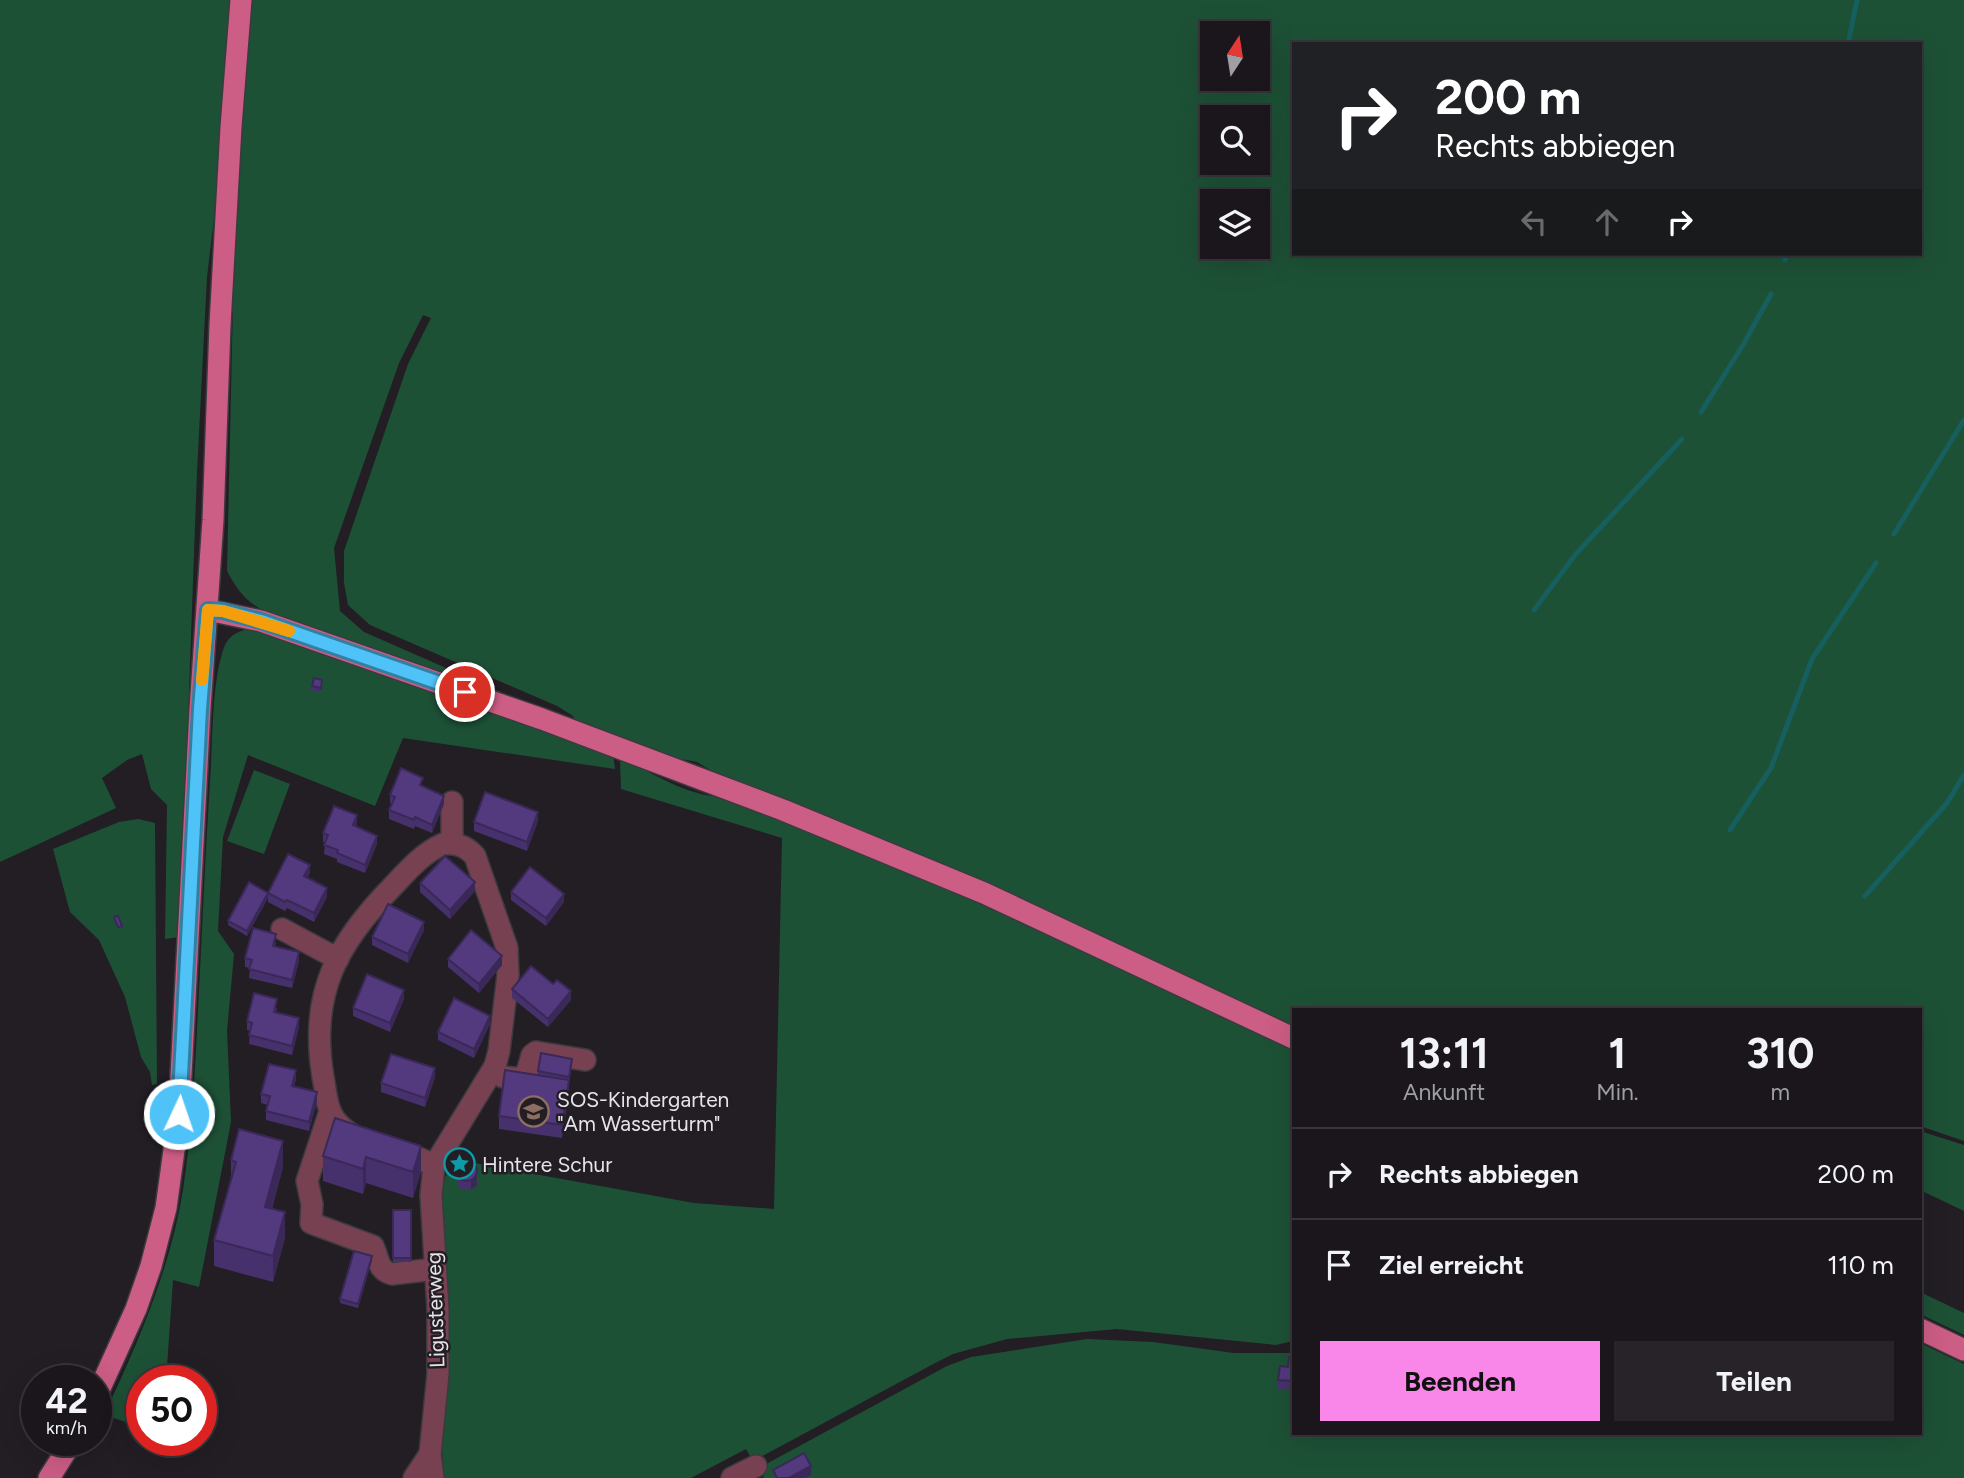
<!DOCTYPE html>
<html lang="de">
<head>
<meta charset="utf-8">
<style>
	:root { --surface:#1a161b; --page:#272328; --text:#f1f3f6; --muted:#9f9fa3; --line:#38353a; --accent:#f987e9 }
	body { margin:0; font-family:Figtree,sans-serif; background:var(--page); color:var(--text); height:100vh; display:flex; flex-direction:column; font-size:26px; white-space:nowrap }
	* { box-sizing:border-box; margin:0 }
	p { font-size:23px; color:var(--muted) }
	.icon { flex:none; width:38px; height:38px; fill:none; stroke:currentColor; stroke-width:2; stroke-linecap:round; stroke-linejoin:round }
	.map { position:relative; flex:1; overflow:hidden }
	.details { position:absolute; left:1292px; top:1008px; width:630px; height:427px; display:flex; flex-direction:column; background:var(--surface); border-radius:0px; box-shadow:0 7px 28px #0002,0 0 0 2px var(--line) }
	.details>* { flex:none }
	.banner { position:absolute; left:1292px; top:42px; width:630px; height:214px; border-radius:0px; box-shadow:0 7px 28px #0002,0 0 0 2px var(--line); background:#202124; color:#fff; overflow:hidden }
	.needle { width:46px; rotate:12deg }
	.fabs { position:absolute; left:1200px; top:21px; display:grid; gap:14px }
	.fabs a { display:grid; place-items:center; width:70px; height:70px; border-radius:0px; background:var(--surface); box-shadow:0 7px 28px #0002,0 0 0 2px var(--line); font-size:35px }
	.speed { position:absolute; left:21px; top:1365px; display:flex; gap:14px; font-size:35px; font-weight:700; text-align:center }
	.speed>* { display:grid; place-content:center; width:91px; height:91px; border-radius:50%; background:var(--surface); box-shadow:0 7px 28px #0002,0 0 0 2px var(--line); line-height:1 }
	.speed small { font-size:18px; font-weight:400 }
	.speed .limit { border:10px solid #d22; background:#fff; color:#111 }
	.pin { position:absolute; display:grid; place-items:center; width:60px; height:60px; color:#fff; margin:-30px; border:4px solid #fff; border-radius:50%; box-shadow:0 2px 7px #0007 }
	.me { position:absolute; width:77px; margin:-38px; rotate:3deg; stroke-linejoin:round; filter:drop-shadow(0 0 5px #0008) }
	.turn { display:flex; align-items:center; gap:24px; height:147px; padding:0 28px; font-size:32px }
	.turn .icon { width:91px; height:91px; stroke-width:2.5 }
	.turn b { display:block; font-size:49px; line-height:60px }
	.lanes { display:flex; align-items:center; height:66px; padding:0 28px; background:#0003; justify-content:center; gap:35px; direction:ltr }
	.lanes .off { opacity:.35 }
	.eta { display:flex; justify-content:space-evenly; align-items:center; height:119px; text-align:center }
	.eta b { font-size:42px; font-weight:700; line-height:49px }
	.button { display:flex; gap:14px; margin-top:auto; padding:14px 28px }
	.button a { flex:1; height:80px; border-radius:0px; background:var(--accent); color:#111; font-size:28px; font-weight:700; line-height:80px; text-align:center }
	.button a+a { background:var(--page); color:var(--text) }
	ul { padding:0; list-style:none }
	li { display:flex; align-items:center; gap:21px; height:91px; padding:0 28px; border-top:2px solid var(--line) }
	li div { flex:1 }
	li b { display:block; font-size:26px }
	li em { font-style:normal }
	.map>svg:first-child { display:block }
	.green { fill:#1d5136; fill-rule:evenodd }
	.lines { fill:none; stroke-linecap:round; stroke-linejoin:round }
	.stream { stroke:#175e5f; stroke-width:5 }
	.minor-casing { stroke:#3d3a3f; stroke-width:24 }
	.major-casing { stroke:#3d3a3f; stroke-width:24 }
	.minor { stroke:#774152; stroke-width:21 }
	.major { stroke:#cc5d84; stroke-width:21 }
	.wall { fill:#47316c }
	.shaded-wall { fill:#3a2858 }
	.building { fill:#53397d; stroke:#3a2858; stroke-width:2 }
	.route-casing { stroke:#337fa1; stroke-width:18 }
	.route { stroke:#4fc3f7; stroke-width:12 }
	.slow { stroke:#f59e0b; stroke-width:12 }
	.labels { text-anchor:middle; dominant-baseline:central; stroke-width:5; stroke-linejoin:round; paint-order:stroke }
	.poi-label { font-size:21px; fill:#e6e4e8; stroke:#221e24; text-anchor:start }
	.street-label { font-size:21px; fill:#e6e4e8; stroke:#221e24 }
</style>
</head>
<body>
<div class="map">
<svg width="1964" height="1478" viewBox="0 0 1964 1478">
	<rect width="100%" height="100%" fill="#221e24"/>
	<g class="green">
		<path d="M0 0H233L220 169 207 277 197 472 180 937 165 939 167 805 151 789 142 754 127 760 102 778 116 808 0 862Z"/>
		<path d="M250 0H1964V1141L1920 1126V1010H1293V1027L723 778 697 762 665 756 578 726 573 716 557 706 370 625 348 605 344 583V551L408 364 431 318 423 315 399 363 334 548 340 611 364 632 519 700 266 612C246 602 237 590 227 571L236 168ZM1213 33H1258V79H1213ZM1293 44H1920V254H1293ZM1213 117H1258V163H1213ZM1213 201H1258V247H1213Z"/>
		<path d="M251 628 613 754 615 769 403 738 375 806 248 755 223 837 218 931 234 954 227 1031 231 1122 199 1287 173 1280 166 1381H142V1427L104 1415C138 1343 170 1270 183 1190 192 1131 195 1071 198 1010 202 934 205 858 210 782 213 743 211 680 225 645 230 634 240 631 251 628Z"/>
		<path d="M620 759C656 773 684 796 724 797L908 871 1293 1048V1341L1276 1345 1117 1329 1007 1339 953 1354 937 1362 753 1461 746 1449 691 1478H443L442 1449 447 1317 441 1189 452 1159 694 1203 774 1209 782 838 621 789Z"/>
		<path d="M254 770 290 784 264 854 227 841Z"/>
		<path d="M138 819 155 823 157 1084 152 1085 150 1072 141 1057 125 997 99 940 70 912 53 849 119 822Z"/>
		<path d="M1920 1131 1964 1145V1211L1920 1190Z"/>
		<path d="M1920 1292 1964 1313V1335L1920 1314Z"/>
		<path d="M1087 1339 1153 1342 1234 1353H1293V1433H1920V1343L1964 1364V1478H763L768 1463 947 1366 971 1357Z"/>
	</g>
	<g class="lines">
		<g class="stream">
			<path d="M1848 44 1857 0"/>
			<path d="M1785 260 1787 254"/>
			<path d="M1701 412 1743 345 1771 294"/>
			<path d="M1894 534 1964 420"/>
			<path d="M1534 610 1575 555 1682 439"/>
			<path d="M1730 830 1771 768 1812 659 1876 563"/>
			<path d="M1865 896 1947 803 1964 775"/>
		</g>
		<defs>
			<g id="minor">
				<path d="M452 843V802"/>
				<path d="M443 844C457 843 466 846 475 856L507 948 508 975 499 1051 495 1066 434 1166C405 1147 361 1150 337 1122 326 1110 326 1091 323 1077 309 993 337 943 394 885 409 869 423 853 443 844Z"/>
				<path d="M282 929 338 959"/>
				<path d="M503 1077 525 1079 532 1055 536 1052 585 1060"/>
				<path d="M330 1111 307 1181 312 1204 311 1223 373 1246C379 1258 377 1270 392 1274L435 1269"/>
				<path d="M414 1478 430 1454"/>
				<path d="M433 1478 430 1454 438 1374V1309L431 1195 434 1166"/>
				<path d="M732 1478 756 1466"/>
			</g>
			<g id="major">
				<path d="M208 610 261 621 542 719 783 810 984 893 1293 1038"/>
				<path d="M1920 1329 1964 1350"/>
				<path d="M96 1397 136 1309 151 1266 166 1208 179 1114 200 709 213 520 220 325 231 127 241 0"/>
				<path d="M49 1478 73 1440"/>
			</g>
		</defs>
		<use href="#minor" class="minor-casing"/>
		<use href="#major" class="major-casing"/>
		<use href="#minor" class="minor"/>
		<use href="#major" class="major"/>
	</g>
	<g class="wall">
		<path d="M322 684 321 692 312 691V686Z"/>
		<path d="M423 786 444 804 432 833 415 826 414 829 389 819V810L392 804 390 803V795Z"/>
		<path d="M538 821 527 851 474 831V822Z"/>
		<path d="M357 824 356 827 377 844 365 873 337 862V859L324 854 325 842H323V833Z"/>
		<path d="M310 873 307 878 327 897 314 922 287 908 285 911 268 902V898L247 936 228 925V921L268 892Z"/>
		<path d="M420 883 475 891 450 919 420 892Z"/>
		<path d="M511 892 564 902 546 926 511 900Z"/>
		<path d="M424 930 408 963 372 945V937Z"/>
		<path d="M276 942 275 946 299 961 292 988 249 978 250 968 245 967V958Z"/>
		<path d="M448 959 502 965 479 993 448 967Z"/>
		<path d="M512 989 571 1000 548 1027 512 998Z"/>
		<path d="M404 999 390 1032 353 1016V1008Z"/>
		<path d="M277 1008 276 1012 299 1027 292 1055 249 1044 250 1031 247 1030V1021Z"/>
		<path d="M490 1024 474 1058 438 1040V1032Z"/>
		<path d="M572 1063 562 1138 499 1129V1116L538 1075V1071Z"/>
		<path d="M435 1077 425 1107 381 1092V1083Z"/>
		<path d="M296 1079 294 1086 317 1101 309 1131 266 1120V1111L268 1105 261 1103V1094Z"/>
		<path d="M421 1146V1172L413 1198 366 1183 363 1194 323 1181V1156Z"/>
		<path d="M231 1160 283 1167 272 1209 285 1238 273 1282 214 1266V1240L231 1180Z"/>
		<path d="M457 1168 477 1178V1185L471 1190 461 1189 457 1184Z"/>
		<rect x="393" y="1210" width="18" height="52"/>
		<path d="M372 1260 358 1308 340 1303V1299Z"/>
		<path d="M1293 1357V1390L1278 1389V1380Z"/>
	</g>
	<g class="shaded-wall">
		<path d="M444 796V804L432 833V825Z"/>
		<path d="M538 812V821L527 851V842Z"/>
		<path d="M357 815V824L353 834V825Z"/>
		<path d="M377 836V844L365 873V865Z"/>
		<path d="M310 865V873L304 885V876Z"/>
		<path d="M475 882V891L450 919V910Z"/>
		<path d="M327 888V897L314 922V913Z"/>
		<path d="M268 893V898L247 936V931Z"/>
		<path d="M564 894V902L546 926V918Z"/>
		<path d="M424 922V930L408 963V954Z"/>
		<path d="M299 952V961L292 988V980Z"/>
		<path d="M502 956V965L479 993V984Z"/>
		<path d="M404 990V999L390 1032V1023Z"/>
		<path d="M571 991V1000L548 1027V1019Z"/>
		<path d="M490 1016V1024L474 1058V1049Z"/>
		<path d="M299 1018V1027L292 1055V1046Z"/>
		<path d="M572 1059 569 1081V1093L562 1138V1125Z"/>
		<path d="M435 1068V1077L425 1107V1098Z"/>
		<path d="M296 1070V1079L292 1094V1086Z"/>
		<path d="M317 1092V1101L309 1131V1122Z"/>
		<path d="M283 1141V1167L265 1232V1207Z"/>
		<path d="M421 1146V1172L413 1198V1172Z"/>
		<path d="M366 1157V1183L363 1194V1169Z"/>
		<path d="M477 1169V1185L471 1190V1181Z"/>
		<path d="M285 1212V1238L273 1282V1256Z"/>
		<path d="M372 1256V1260L358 1308V1304Z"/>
		<path d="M811 1466V1475L805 1478H789Z"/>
	</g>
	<g class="building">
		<path d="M314 678 322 680 321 688 312 686Z"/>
		<path d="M401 768 423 778 420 785 444 796 432 825 415 817 414 820 389 810 395 797 390 795Z"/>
		<path d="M485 792 538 812 527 842 474 822Z"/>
		<path d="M334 806 357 815 353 825 377 836 365 865 337 853 338 850 324 845 328 835 323 833Z"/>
		<path d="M288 854 310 865 304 876 327 888 314 913 287 900 285 902 268 893Z"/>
		<path d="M445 856 475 882 450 910 420 883Z"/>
		<path d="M530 867 564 894 546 918 511 892Z"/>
		<path d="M249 882 268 893 247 931 228 921Z"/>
		<path d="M388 904 424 922 408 954 372 937Z"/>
		<path d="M118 916 122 926 118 927 114 917Z"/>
		<path d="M253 928 276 934 273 946 299 952 292 980 249 969 252 960 245 958Z"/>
		<path d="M471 930 502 956 479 984 448 959Z"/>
		<path d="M531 966 553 984 557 980 571 991 548 1019 512 989Z"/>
		<path d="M367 974 404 990 390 1023 353 1008Z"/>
		<path d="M254 993 277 999 274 1012 299 1018 292 1046 249 1035 252 1023 247 1021Z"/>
		<path d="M454 998 490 1016 474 1049 438 1032Z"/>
		<path d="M541 1053 572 1059 569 1077 538 1071Z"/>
		<path d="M391 1054 435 1068 425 1098 381 1083Z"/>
		<path d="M269 1064 296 1070 292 1086 317 1092 309 1122 266 1111 270 1096 261 1094Z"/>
		<path d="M505 1070 569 1080 562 1125 499 1116Z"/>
		<path d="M335 1118 421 1146 413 1172 366 1157 363 1169 323 1156Z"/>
		<path d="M239 1129 283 1141 265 1207 285 1212 273 1256 214 1240 236 1162 231 1160Z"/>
		<circle cx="467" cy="1171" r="10"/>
		<rect x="393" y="1210" width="18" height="48"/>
		<path d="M354 1251 372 1256 358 1304 340 1299Z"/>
		<path d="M1289 1357H1293V1381L1278 1380 1280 1366 1288 1367Z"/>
		<path d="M804 1453 811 1466 789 1478H777L773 1470Z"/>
	</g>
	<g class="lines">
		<defs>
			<path id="route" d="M179 1114 200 709 208 610 223 611 261 621 465 692"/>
		</defs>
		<use href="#route" class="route-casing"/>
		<use href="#route" class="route"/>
		<path class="slow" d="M202 680 208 610 223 611 289 631"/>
	</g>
	<defs>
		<symbol id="school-ring" viewBox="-11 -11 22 22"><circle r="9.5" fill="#221e24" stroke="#8d6e63" stroke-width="1.5"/><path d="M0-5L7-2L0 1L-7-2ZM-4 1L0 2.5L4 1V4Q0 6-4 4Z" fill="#8d6e63"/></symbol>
		<symbol id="sight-ring" viewBox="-11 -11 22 22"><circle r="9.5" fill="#221e24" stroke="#0f9aa8" stroke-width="1.5"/><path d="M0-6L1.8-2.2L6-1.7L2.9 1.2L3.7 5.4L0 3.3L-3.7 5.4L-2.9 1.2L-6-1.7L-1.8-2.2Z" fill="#0f9aa8"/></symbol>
	</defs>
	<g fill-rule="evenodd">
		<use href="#school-ring" x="516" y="1094" width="35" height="35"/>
		<use href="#sight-ring" x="442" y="1146" width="35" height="35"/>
	</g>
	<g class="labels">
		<g class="poi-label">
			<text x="557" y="1099">SOS-Kindergarten<tspan x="557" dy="24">"Am Wasserturm"</tspan></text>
			<text x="482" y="1164">Hintere Schur</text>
		</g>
		<g class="street-label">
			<text transform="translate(435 1310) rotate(-92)">Ligusterweg</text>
		</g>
	</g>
</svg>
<div class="fabs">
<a><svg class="needle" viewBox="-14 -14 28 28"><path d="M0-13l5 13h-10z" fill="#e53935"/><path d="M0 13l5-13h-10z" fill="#9f9fa3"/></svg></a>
<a><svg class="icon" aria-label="search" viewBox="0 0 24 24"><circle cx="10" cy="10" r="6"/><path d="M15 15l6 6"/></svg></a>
<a><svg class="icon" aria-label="layers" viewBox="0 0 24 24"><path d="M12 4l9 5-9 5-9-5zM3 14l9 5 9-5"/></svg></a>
</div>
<div class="speed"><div>42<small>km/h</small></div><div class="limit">50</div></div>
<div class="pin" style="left:465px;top:692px;background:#d93025"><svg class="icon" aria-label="arrive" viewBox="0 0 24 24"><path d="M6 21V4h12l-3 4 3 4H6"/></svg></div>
<svg class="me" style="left:179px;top:1114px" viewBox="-20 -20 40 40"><circle r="17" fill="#4fc3f7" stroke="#fff" stroke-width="3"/><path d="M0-11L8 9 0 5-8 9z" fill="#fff"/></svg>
<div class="banner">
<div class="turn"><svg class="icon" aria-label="right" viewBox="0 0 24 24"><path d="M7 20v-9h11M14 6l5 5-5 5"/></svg><div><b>200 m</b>Rechts abbiegen</div></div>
<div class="lanes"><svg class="icon off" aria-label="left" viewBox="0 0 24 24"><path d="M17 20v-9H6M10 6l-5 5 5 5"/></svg><svg class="icon off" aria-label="ahead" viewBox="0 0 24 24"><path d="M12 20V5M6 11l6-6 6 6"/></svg><svg class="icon" aria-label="right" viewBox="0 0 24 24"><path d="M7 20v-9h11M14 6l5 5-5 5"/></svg></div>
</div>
<section class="details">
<div class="eta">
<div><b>13:11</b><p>Ankunft</p></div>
<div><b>1</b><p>Min.</p></div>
<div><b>310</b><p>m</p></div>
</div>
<ul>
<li><svg class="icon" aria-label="right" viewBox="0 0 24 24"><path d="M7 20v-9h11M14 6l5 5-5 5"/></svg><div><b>Rechts abbiegen</b></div><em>200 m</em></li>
<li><svg class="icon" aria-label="arrive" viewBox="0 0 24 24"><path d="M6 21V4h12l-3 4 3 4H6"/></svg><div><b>Ziel erreicht</b></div><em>110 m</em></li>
</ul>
<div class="button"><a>Beenden</a><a>Teilen</a></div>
</section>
</div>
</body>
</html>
